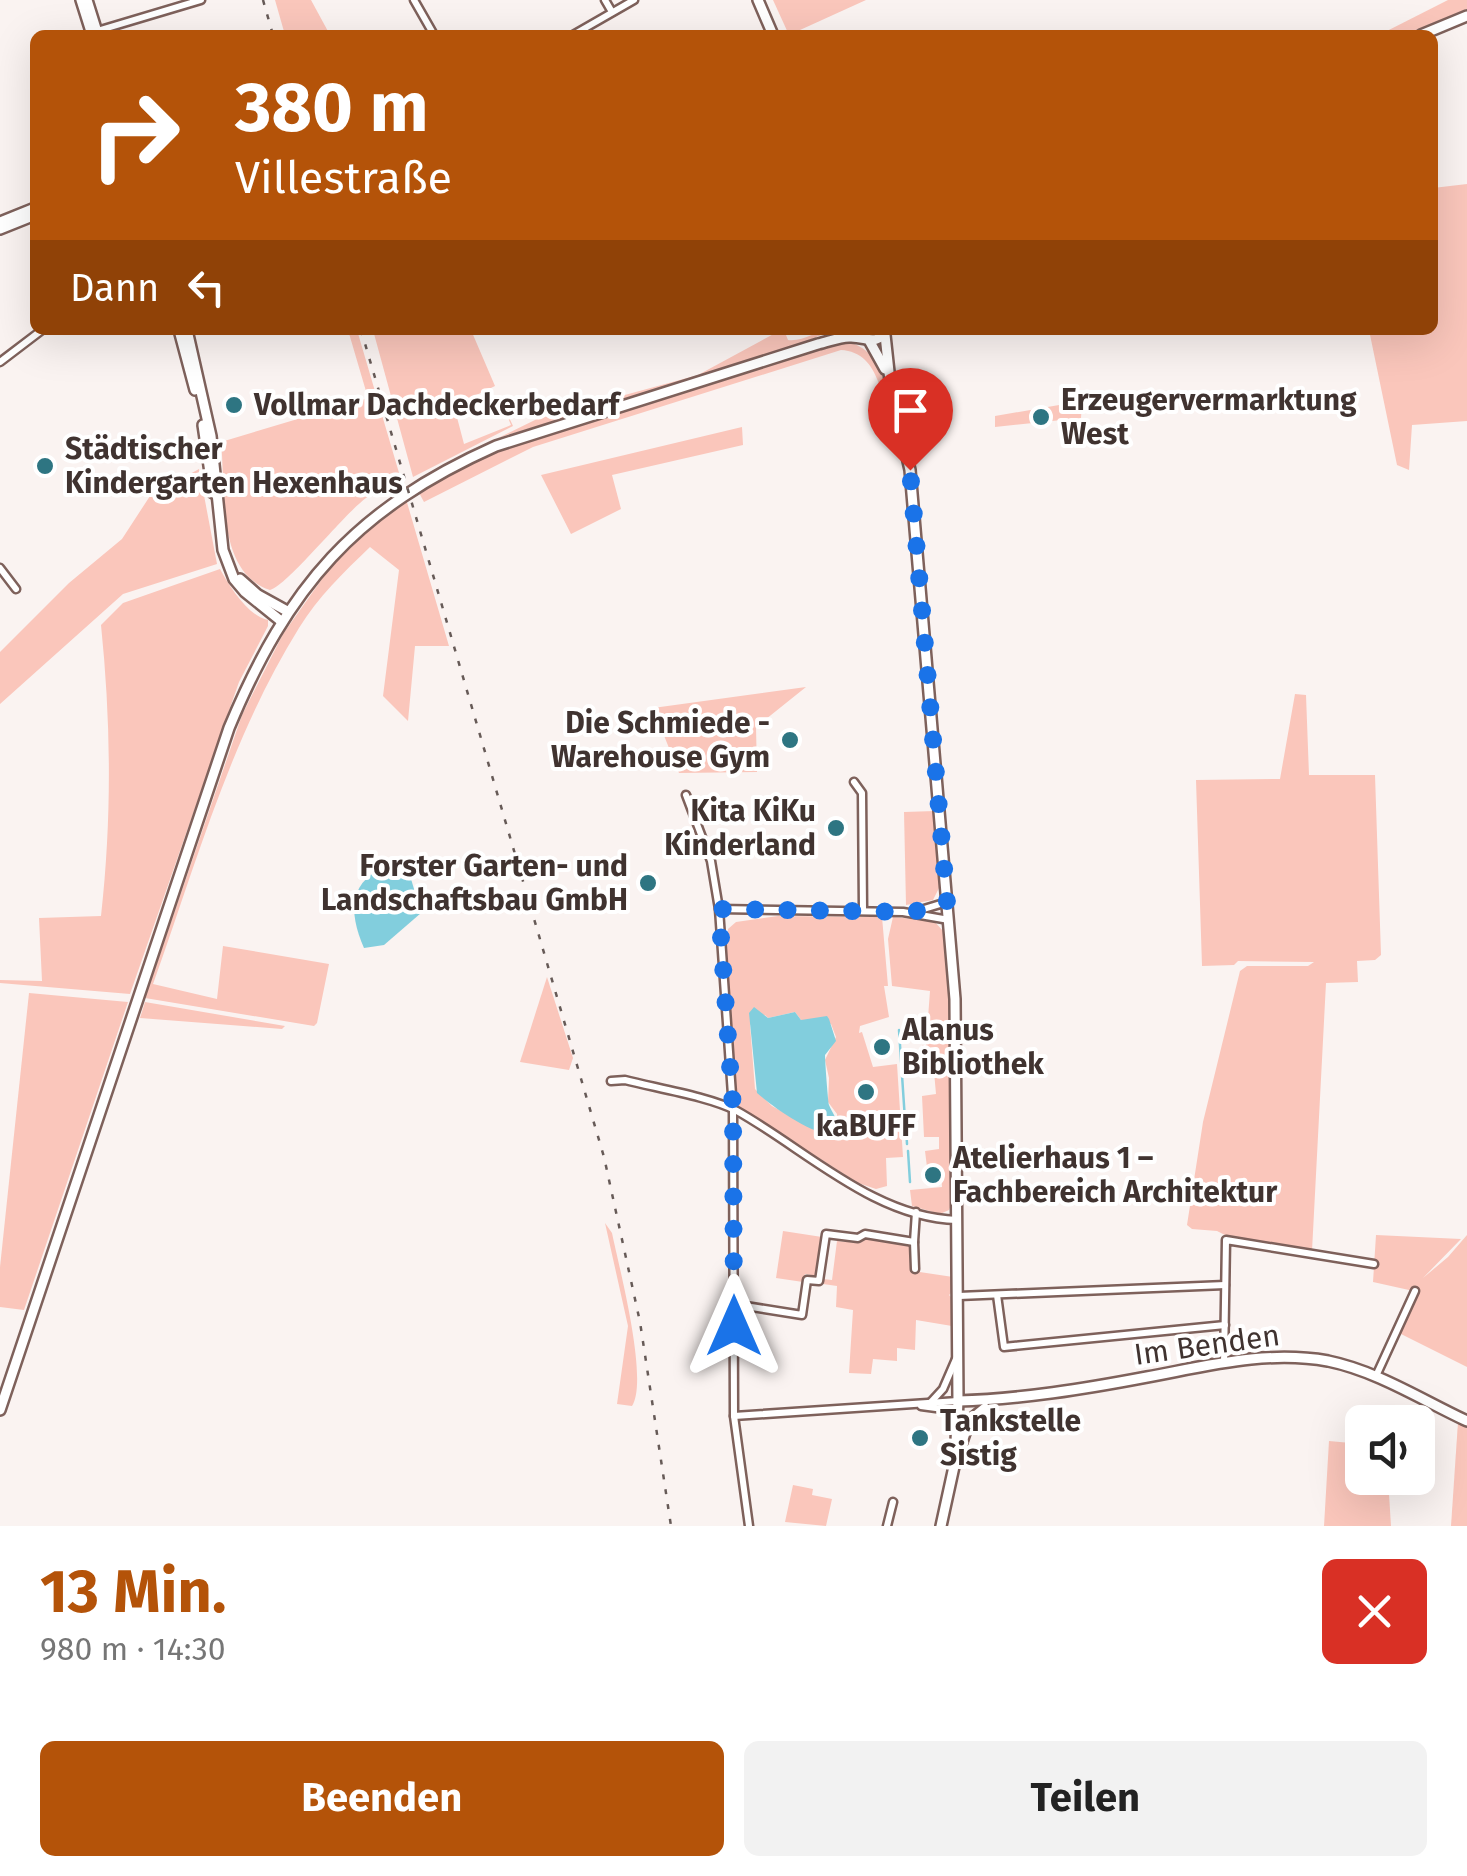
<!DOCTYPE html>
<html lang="de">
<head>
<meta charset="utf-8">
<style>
	:root { --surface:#fff; --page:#f2f2f2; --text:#222; --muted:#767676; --accent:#b45309 }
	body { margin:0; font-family:"Fira Sans",sans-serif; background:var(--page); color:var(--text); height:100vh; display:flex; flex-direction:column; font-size:38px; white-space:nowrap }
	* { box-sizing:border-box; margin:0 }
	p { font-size:32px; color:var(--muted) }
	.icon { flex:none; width:55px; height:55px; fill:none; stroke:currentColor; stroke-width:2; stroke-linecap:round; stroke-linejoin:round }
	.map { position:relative; height:1526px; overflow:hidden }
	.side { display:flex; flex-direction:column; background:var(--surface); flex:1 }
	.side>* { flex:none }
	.banner { position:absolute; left:30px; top:30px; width:1408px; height:305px; border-radius:15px; box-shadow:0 10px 40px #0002; background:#b45309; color:#fff; overflow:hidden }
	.fabs { position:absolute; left:1345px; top:1405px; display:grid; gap:20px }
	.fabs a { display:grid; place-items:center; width:90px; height:90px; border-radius:15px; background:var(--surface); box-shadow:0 10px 40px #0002; font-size:50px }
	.pin { position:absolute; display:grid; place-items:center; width:85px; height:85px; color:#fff; margin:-102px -42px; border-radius:50% 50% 50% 0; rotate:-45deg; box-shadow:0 0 10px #0007 }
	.pin .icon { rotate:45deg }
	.me { position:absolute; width:110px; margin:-55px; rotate:0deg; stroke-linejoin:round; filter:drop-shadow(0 0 8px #0008) }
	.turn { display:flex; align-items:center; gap:35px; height:210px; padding:0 40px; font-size:45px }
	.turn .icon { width:130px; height:130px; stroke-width:2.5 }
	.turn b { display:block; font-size:70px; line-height:85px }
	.then { display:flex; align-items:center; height:95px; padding:0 40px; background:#0003; gap:20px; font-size:38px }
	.round { display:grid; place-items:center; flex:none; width:105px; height:105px; border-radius:15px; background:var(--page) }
	.summary { display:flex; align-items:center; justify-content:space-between; height:170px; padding:0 40px }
	h1 { font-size:60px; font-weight:700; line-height:75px; color:var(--accent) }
	.button { display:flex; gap:20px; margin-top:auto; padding:20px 40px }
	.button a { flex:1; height:115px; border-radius:15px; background:var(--accent); color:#fff; font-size:40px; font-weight:700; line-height:115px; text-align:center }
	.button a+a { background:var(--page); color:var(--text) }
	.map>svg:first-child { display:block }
	.green { fill:#fac6bb; fill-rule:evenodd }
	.water { fill:#82cedd }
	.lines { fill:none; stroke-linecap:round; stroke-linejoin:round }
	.stream { stroke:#82cedd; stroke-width:2.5 }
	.minor-casing { stroke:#7e615b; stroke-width:11 }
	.tertiary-casing { stroke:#7e615b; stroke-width:14 }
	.secondary-casing { stroke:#7e615b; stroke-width:14 }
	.minor { stroke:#fff; stroke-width:6 }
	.tertiary { stroke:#fff; stroke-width:9 }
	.secondary { stroke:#fff; stroke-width:9 }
	.rail { stroke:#665a57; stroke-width:2.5; stroke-dasharray:5 10; stroke-linecap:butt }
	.route { stroke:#1a73e8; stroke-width:18; stroke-dasharray:0 32.4 }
	.poi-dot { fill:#2e7582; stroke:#fff; stroke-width:4 }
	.labels { text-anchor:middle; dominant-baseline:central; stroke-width:8; stroke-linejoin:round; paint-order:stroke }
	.poi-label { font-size:30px; font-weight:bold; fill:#403330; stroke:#fff; text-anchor:start }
	.street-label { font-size:30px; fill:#403330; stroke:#fff }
</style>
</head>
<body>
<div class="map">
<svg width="1467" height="1526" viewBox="0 0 1467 1526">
	<rect width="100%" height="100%" fill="#faf3f1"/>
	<g class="green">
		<path d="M275 0H311L330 35H285Z"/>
		<path d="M773 0H866L789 35Z"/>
		<path d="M1448 0H1467V9L1404 35H1379Z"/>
		<path d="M1467 184V421L1412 425 1409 470 1397 465 1369 330H1432L1433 188Z"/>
		<path d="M348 330H357L402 483C390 489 377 490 366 498 343 515 287 586 270 590 215 572 226 487 221 442L368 398Z"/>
		<path d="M373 330H471L495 386 454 406 464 444 511 425 499 396 513 426 413 477Z"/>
		<path d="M781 330H784L788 340C803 342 817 330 833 330L781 352 498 438 537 419 698 375Z"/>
		<path d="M843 341C887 348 890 398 898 436L891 433C883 403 881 352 841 350L533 447 424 502 418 491 451 472 515 445Z"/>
		<path d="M1082 401 1081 418 995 427V416Z"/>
		<path d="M742 427 743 445 612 475 621 509 571 534 541 475Z"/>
		<path d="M199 469 217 564 123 594 0 704V652L69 583 122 539 150 496Z"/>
		<path d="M406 499 449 646H415L408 721 383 696 399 570 370 547C344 572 318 597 299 628 231 737 196 864 153 984L217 999 223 946 329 964 317 1023 314 1026 145 998 242 715 283 634 334 562 368 528Z"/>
		<path d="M220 569C230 587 248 616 268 620V626L239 682 130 994 0 983V980L42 981 39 918 101 916C112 818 111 722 101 625L123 603Z"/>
		<path d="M806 687 756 727 757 772 679 773 653 708Z"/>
		<path d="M1295 694 1306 695 1309 775H1375L1381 955 1375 960 1357 961 1358 982 1326 983 1312 1251 1231 1238 1217 1231 1192 1229 1187 1225 1203 1122 1240 971 1247 966H1308L1314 962 1238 961 1234 965 1202 966 1196 780 1280 779Z"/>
		<path d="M935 811 940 886 933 900 906 905 904 812Z"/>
		<path d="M778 916 882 917 888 986H884L889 1017 860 1026 859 1033 862 1032 873 1067 897 1064 903 1157 886 1158 887 1186 876 1189 858 1183 737 1106 726 958 728 929 736 922ZM795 1012 801 1020 831 1024 836 1037 825 1060 829 1078 828 1102 837 1114V1128L825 1135 772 1106 755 1089 750 1025 765 1015 768 1018Z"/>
		<path d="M893 917 934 921 943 931 949 998 954 1198 949 1210 940 1214 912 1206 910 1190 942 1187 941 1174 928 1175 925 1151 939 1149V1137H924L922 1096 936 1094 932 1049H923L922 1045H926L930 991 892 986 888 939Z"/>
		<path d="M547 977 573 1058 569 1070 520 1062Z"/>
		<path d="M29 993 128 1002 24 1310 0 1307V1267Z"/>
		<path d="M145 1002 285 1026 282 1029 140 1018Z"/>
		<path d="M605 1223 612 1233C619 1267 649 1380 632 1406L617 1404 628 1326Z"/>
		<path d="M783 1231 822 1237 818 1276 805 1274 803 1282 776 1278Z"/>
		<path d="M1376 1235 1461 1239 1423 1278 1448 1257 1467 1235V1367L1399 1333 1418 1292 1373 1282Z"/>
		<path d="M866 1239 911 1246 913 1271 953 1277 952 1292 949 1295 953 1299 952 1326 916 1320 915 1350 897 1348V1361L873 1359 871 1374 849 1373 853 1310 836 1307 837 1286 823 1284V1279L832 1280 837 1241 860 1243Z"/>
		<path d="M1458 1422 1467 1426V1526H1451Z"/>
		<path d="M1329 1441 1362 1444V1478H1388L1391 1526H1324Z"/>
		<path d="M793 1485 813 1489 812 1495 832 1499 826 1526 785 1522Z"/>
	</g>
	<g class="water">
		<path d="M391 864 409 872 421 913 384 945 364 948C348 911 348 880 391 864Z"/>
		<path d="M754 1007 768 1018 795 1012 801 1020 827 1016 829 1019 836 1041 825 1055C825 1061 828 1102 829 1105 834 1117 842 1122 831 1134 811 1134 773 1107 757 1093L749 1013Z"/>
	</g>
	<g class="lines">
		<g class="stream">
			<path d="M899 1030 905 1120"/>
			<path d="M906 1127 907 1144"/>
			<path d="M908 1151 910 1182"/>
		</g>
		<defs>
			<g id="minor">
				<path d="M414 0 434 35"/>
				<path d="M605 0 612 12"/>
				<path d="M97 31 201 0"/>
				<path d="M573 35 634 0"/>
				<path d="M0 362 42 330"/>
				<path d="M0 568 16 589"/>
				<path d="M854 782 862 793 863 910"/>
				<path d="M686 795 711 861 719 909 733 1109 734 1416 749 1526"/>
				<path d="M719 909 903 912 949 920"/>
				<path d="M914 912 947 902"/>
				<path d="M611 1081 625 1080C656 1088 711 1097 737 1111 805 1149 875 1218 957 1220"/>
				<path d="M914 1242 915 1269"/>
				<path d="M997 1295 1004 1347 1225 1325"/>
				<path d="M959 1296 1225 1285"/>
				<path d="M733 1304 802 1315 807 1280 819 1281 826 1234 858 1238 865 1234 914 1242 916 1212"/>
				<path d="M1224 1363 1226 1240 1374 1264"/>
				<path d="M1376 1376 1415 1291"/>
				<path d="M931 1402 943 1389 956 1359"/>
				<path d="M921 1406 958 1411"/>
				<path d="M734 1416 958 1401"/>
				<path d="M887 1526 893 1502"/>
			</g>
			<g id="tertiary">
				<path d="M81 0 92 35"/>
				<path d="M87 0 98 35"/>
				<path d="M0 222 35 208"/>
				<path d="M0 229 35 215"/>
				<path d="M179 330 195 390"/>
				<path d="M187 330 211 436 223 550 234 579 245 592 281 621"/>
				<path d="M885 335 890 381 910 470 955 999 958 1401 955 1462 941 1526"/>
				<path d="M870 342 885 369"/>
				<path d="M203 425 213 493"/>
				<path d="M240 579 258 595 287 611"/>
				<path d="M958 1401C1022 1399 1084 1389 1147 1377 1207 1366 1266 1350 1328 1361 1377 1371 1422 1400 1467 1421"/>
				<path d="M959 1451 969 1421 985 1408"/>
			</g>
			<g id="secondary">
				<path d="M758 0 773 35"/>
				<path d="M1421 35 1467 16"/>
				<path d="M0 1410 229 728C288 586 355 509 496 446L818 344C828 342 841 336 851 337 868 337 875 347 887 330"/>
			</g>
		</defs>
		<use href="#minor" class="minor-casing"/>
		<use href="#tertiary" class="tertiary-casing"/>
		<use href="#secondary" class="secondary-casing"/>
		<use href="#minor" class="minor"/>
		<use href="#tertiary" class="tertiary"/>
		<use href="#secondary" class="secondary"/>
		<g class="rail">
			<path d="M263 0 273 35"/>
			<path d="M361 330 604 1157 640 1322 671 1526"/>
		</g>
	</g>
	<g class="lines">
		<path class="route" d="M734 1326 733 1108 719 909 913 912 947 902 910 470"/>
	</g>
	<g class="poi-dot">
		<circle cx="234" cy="405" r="10"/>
		<circle cx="1041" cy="417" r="10"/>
		<circle cx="45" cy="466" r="10"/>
		<circle cx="790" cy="740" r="10"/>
		<circle cx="836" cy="828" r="10"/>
		<circle cx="648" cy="883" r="10"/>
		<circle cx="882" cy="1047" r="10"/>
		<circle cx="866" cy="1092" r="10"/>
		<circle cx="933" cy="1175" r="10"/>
		<circle cx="920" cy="1438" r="10"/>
	</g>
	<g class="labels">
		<g class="poi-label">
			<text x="1061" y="400">Erzeugervermarktung<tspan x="1061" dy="34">West</tspan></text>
			<text x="254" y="405">Vollmar Dachdeckerbedarf</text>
			<text x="65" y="449">Städtischer<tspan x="65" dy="34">Kindergarten Hexenhaus</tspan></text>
			<text x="770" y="723" text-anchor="end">Die Schmiede -<tspan x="770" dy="34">Warehouse Gym</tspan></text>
			<text x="816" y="811" text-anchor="end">Kita KiKu<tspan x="816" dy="34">Kinderland</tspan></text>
			<text x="628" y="866" text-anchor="end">Forster Garten- und<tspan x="628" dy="34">Landschaftsbau GmbH</tspan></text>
			<text x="902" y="1030">Alanus<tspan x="902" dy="34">Bibliothek</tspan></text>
			<text x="866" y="1126" text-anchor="middle">kaBUFF</text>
			<text x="953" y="1158">Atelierhaus 1 –<tspan x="953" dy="34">Fachbereich Architektur</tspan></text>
			<text x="940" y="1421">Tankstelle<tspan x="940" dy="34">Sistig</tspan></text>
		</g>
		<g class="street-label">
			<text transform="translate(1207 1345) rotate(-8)">Im Benden</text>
		</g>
	</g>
</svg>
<div class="fabs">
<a><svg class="icon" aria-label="sound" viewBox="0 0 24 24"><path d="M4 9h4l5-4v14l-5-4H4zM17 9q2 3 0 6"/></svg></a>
</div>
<div class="pin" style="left:910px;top:470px;background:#d93025"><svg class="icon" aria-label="arrive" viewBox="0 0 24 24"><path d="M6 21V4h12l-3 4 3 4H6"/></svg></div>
<svg class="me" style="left:734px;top:1326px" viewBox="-20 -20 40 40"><path d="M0-17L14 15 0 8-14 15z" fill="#1a73e8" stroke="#fff" stroke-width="4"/></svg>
<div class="banner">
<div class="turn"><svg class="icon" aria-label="right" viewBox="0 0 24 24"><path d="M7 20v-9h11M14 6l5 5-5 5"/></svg><div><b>380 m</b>Villestraße</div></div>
<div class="then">Dann<svg class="icon" aria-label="left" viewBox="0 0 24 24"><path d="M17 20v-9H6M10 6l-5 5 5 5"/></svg></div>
</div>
</div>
<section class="side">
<div class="summary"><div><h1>13 Min.</h1><p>980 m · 14:30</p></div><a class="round" style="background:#d93025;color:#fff"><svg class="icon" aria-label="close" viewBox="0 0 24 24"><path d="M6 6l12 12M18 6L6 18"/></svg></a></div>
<div class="button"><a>Beenden</a><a>Teilen</a></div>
</section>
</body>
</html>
